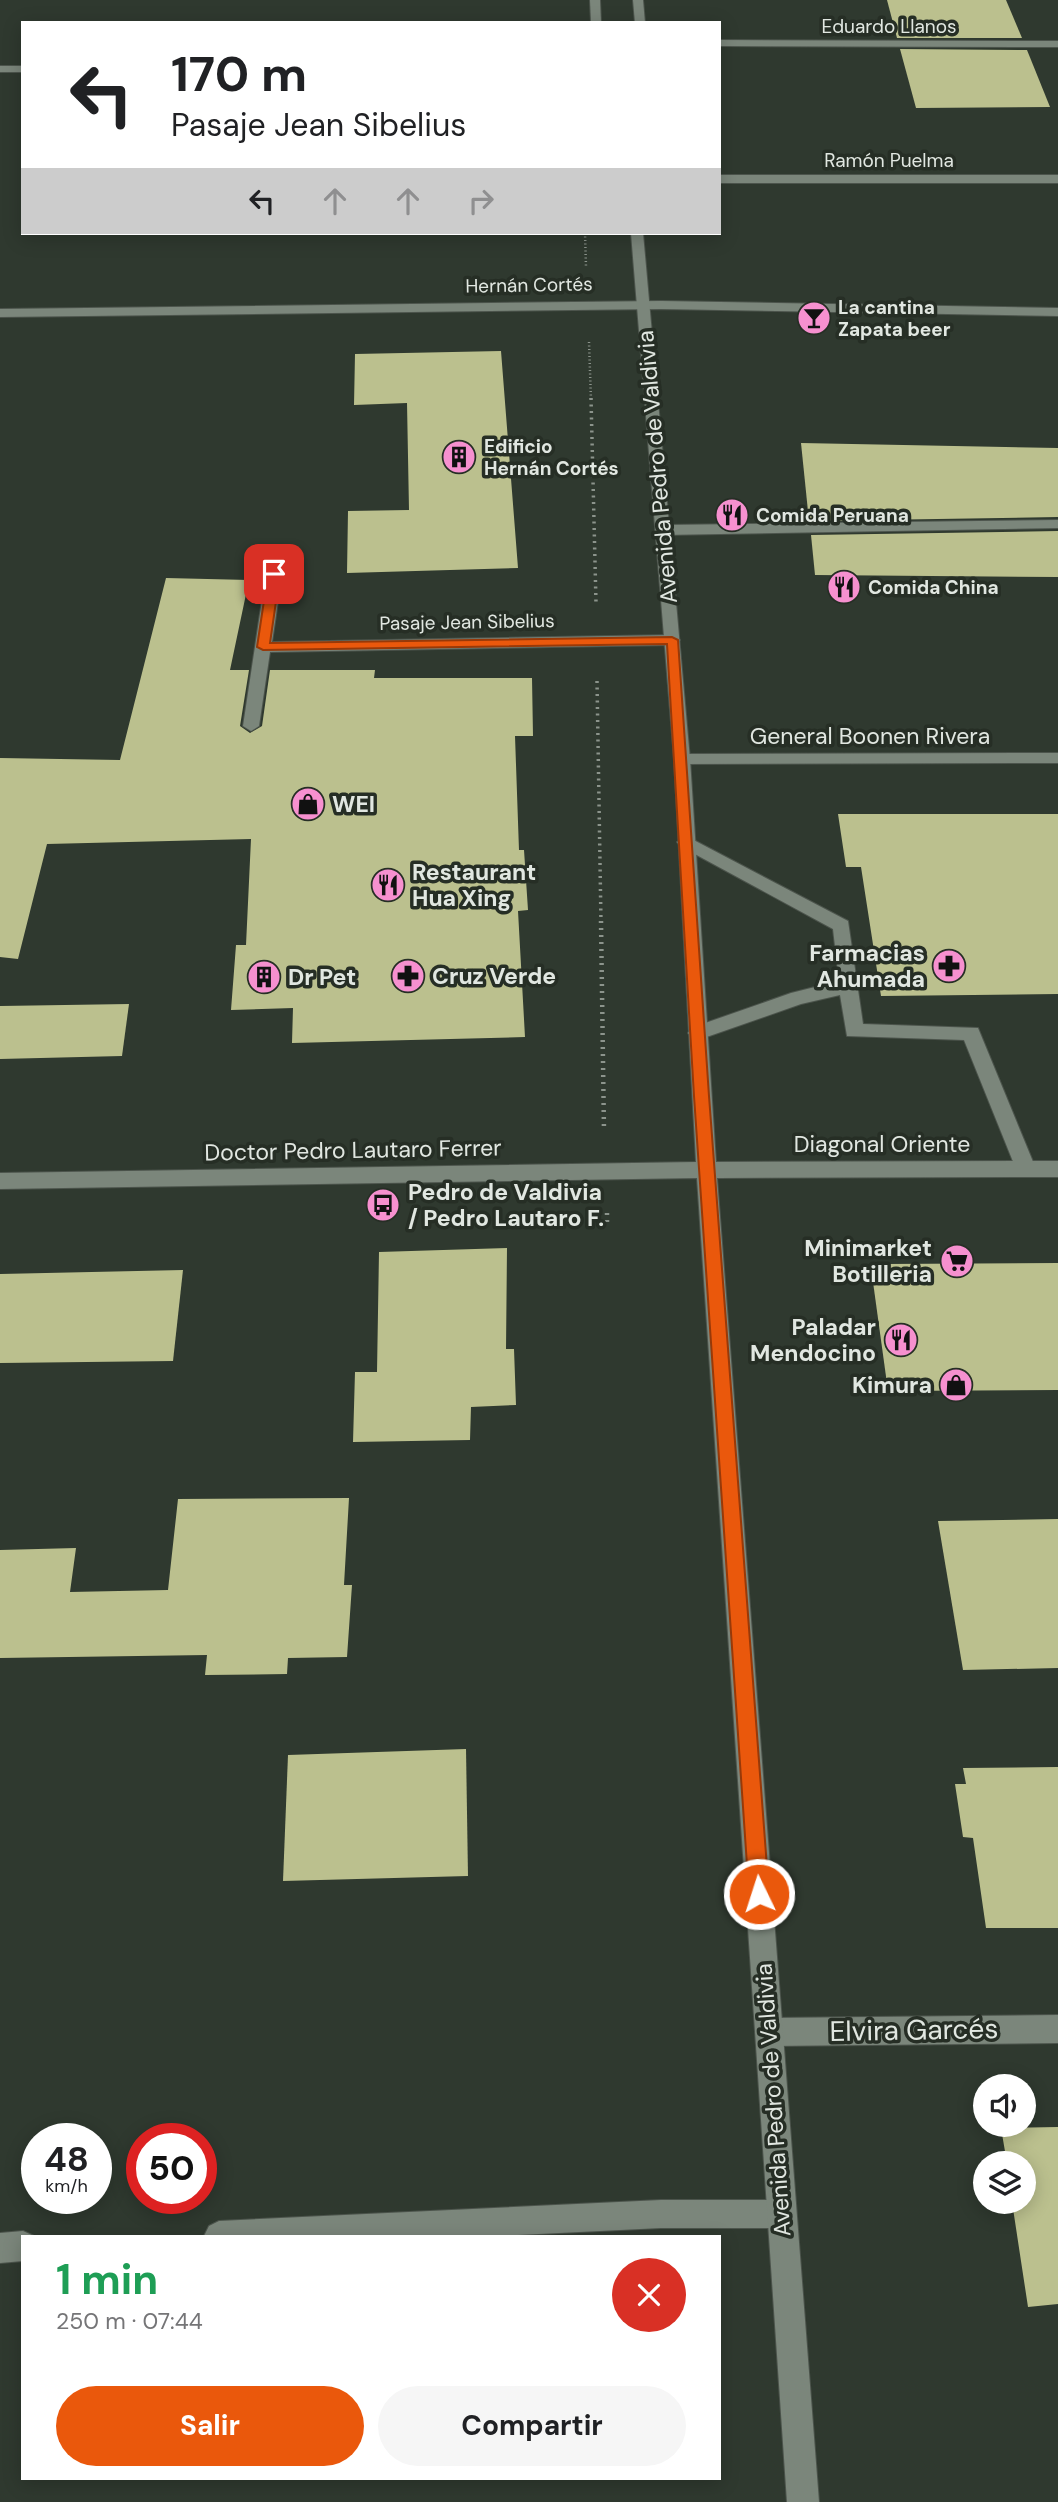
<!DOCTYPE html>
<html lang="es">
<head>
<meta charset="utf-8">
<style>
	:root { --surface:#fff; --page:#f6f6f6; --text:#202124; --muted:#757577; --accent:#ea580c }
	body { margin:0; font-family:"DM Sans",sans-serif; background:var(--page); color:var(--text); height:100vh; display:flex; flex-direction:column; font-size:26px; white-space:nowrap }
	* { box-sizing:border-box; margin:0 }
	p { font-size:23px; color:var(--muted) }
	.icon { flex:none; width:38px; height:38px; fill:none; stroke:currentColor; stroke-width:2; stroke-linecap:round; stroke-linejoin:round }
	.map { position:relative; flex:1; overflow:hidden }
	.side { position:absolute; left:21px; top:2235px; width:700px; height:245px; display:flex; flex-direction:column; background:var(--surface); border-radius:0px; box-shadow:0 4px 18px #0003 }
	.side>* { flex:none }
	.banner { position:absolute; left:21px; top:21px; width:700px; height:214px; border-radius:0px; box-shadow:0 4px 18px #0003; background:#fff; color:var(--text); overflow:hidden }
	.controls { position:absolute; left:973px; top:2074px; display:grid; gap:14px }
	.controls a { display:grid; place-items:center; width:63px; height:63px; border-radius:50%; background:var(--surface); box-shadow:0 4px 18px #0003; font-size:35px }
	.speed { position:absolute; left:21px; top:2123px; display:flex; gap:14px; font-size:35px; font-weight:700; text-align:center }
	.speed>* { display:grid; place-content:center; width:91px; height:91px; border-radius:50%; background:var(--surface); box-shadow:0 4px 18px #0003; line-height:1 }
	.speed small { font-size:18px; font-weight:400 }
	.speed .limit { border:10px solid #d22; background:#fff; color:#111 }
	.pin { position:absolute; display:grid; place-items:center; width:60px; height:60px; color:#fff; margin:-30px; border-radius:14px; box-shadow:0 4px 10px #0006 }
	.me { position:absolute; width:77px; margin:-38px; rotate:356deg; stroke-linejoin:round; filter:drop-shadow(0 0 5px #0008) }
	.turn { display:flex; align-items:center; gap:24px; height:147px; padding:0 35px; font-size:32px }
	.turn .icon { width:91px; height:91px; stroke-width:2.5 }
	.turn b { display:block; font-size:49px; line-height:60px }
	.lanes { display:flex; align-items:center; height:66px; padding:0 35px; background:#0003; justify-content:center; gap:35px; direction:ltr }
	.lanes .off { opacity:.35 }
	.round { display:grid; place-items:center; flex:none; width:74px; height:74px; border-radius:37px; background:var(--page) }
	.head { display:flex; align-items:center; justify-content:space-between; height:119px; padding:0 35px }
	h1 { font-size:42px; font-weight:700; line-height:52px; color:#1e9e55 }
	.button { display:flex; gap:14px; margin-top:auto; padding:14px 35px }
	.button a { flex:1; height:80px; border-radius:42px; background:var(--accent); color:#fff; font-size:28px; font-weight:700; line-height:80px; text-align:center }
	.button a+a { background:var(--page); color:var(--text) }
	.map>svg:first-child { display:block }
	.building { fill:#bbc08e }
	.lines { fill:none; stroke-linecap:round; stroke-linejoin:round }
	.service-casing { stroke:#4c544c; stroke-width:2 }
	.minor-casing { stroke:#4c544c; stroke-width:2 }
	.secondary-casing { stroke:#4c544c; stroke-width:2 }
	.path-far2 { stroke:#8c948c; stroke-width:2.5; stroke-dasharray:1 2.5; stroke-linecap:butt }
	.path-far1 { stroke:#8c948c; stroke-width:3.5; stroke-dasharray:2 4.5; stroke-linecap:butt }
	.path { stroke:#8c948c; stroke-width:4.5; stroke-dasharray:2 5; stroke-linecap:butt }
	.service { fill:#7b867b; fill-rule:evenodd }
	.minor { fill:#7b867b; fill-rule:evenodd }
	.secondary { fill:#7b867b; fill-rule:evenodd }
	.route { fill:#ea580c; stroke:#983908; stroke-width:2 }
	.labels { text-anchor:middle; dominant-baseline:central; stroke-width:7; stroke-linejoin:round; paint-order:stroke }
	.far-street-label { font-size:19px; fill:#e1e7e1; stroke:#262e25 }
	.far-poi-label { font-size:19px; font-weight:bold; fill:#e1e7e1; stroke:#262e25; text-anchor:start }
	.street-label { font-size:23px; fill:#e1e7e1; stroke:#262e25 }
	.poi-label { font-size:23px; font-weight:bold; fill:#e1e7e1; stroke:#262e25; text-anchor:start }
	.near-street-label { font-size:28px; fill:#e1e7e1; stroke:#262e25 }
</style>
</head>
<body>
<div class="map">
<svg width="1058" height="2502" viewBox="0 0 1058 2502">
	<rect width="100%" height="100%" fill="#2f392f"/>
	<g class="building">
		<path d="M887 0H1006L1022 38H897Z"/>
		<path d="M900 49 1027 50 1050 107 916 108Z"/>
		<path d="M501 351 518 568 347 573 348 511 409 510 407 403 354 405 355 354Z"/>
		<path d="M801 443 1058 448V517L809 521Z"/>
		<path d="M1058 531V577L815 575 811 535Z"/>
		<path d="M166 578 249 580 230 670H249L240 726 250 733 262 726 270 670H375L374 678H532L533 736H515L519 850H524L528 910 518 911 525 1037 292 1043 293 1008 231 1010 236 945H246L251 839 47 844 18 959 0 957V758L120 760Z"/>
		<path d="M838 814H1058V994L881 996 861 867H846Z"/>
		<path d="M129 1004 122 1056 0 1059V1006Z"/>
		<path d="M507 1248 506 1349H514L516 1405 471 1407 470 1440 353 1442 355 1372H377L379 1252Z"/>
		<path d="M1058 1263V1390L888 1391 873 1282 885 1264Z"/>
		<path d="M183 1270 173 1361 0 1363V1274Z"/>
		<path d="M349 1498 344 1585H352L347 1657 288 1658 287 1674 205 1675 207 1655 0 1658V1550L76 1548 70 1592 168 1590 178 1499Z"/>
		<path d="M1058 1519V1668L963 1670 938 1521Z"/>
		<path d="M466 1749 468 1876 283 1881 288 1755Z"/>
		<path d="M1058 1767V1928H986L973 1838 963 1837 955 1784H966L963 1768Z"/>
		<path d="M1058 2127V2304L1028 2307 1012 2202H1024V2163H1007L1001 2128Z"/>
	</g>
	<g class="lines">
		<defs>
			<g id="service">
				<path d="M1058 520V528L663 535 655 530 663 525Z"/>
				<path d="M686 836 848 921 863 1024 978 1028 1036 1169 1033 1175H1019L1016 1169 964 1040 847 1036 840 995 801 1004 698 1040 691 1038 688 1033 691 1028 791 993 839 981 833 929 680 846 677 842Z"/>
			</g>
			<g id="minor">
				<path d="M719 40 1058 41V47L719 46Z"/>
				<rect x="0" y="66" width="23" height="6"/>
				<rect x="719" y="175" width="339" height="8"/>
				<path d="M661 301 1058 308V316L661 309 0 317V309Z"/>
				<path d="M274 569 282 574 272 642 672 635 680 640 672 645 270 652 259 726 251 731 243 726 266 574Z"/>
				<path d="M1058 753V763L682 764 674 759 682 754Z"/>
				<path d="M1058 2015V2043L769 2046 759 2042 755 2032 759 2022 769 2018Z"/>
				<path d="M661 2200H780L790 2204 794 2214 790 2224 780 2228H661L500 2236H204L209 2226 219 2221Z"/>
				<path d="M23 2231 34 2236H23V2261L0 2263V2233Z"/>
			</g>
			<g id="secondary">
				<path d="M590 0H600L601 23H591Z"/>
				<path d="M633 0H643L645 23H635Z"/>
				<path d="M631 233H643L690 759 716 1162 1058 1161V1177L717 1178 819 2502H787L697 1178 0 1189V1173L696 1162 674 759Z"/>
			</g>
		</defs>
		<use href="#service" class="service-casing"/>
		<use href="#minor" class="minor-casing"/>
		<use href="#secondary" class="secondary-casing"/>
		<g class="path-far2">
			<path d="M585 233 586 267"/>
			<path d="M589 342 591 400"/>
		</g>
		<g class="path-far1">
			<path d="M591 398 596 603"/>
			<path d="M597 681 601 923"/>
		</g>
		<g class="path">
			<path d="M601 921 604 1131"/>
			<path d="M607 1213V1226"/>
		</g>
		<use href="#service" class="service"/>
		<use href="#minor" class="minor"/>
		<use href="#secondary" class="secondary"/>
	</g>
	<path class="route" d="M274 571 280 574 270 643 672 637 678 640 709 1096 769 1894 766 1901 759 1903 752 1901 749 1894 694 1096 667 644 263 650 257 647 268 574Z"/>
	<defs>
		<symbol id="bar-disc" viewBox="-11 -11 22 22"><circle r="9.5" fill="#f690cf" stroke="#262e25"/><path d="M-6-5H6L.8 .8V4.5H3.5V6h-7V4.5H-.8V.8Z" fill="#111"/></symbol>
		<symbol id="building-disc" viewBox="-11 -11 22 22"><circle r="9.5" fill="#f690cf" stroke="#262e25"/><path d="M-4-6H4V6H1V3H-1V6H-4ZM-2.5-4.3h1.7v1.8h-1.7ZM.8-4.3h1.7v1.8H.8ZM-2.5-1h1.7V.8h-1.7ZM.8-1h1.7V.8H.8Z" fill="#111"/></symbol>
		<symbol id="restaurant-disc" viewBox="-11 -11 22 22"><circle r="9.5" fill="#f690cf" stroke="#262e25"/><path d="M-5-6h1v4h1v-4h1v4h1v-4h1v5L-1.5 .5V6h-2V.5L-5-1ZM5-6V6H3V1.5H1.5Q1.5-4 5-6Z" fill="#111"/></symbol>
		<symbol id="shop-disc" viewBox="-11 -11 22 22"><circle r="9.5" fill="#f690cf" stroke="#262e25"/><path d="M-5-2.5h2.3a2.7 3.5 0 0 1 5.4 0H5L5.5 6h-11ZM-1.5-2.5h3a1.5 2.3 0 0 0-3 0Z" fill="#111"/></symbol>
		<symbol id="pharmacy-disc" viewBox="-11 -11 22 22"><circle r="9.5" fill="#f690cf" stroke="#262e25"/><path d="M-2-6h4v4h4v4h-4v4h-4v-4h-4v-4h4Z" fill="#111"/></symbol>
		<symbol id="bus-disc" viewBox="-11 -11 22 22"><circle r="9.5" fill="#f690cf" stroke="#262e25"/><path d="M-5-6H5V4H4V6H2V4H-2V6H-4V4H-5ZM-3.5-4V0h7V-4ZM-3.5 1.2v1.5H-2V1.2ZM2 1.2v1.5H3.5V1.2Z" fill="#111"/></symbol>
		<symbol id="supermarket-disc" viewBox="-11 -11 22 22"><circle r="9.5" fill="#f690cf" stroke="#262e25"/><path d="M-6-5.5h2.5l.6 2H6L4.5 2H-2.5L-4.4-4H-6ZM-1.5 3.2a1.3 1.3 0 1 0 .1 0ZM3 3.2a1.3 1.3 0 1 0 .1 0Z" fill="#111"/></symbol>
	</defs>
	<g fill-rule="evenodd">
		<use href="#bar-disc" x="795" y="299" width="38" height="38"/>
		<use href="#building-disc" x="440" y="438" width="38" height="38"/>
		<use href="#restaurant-disc" x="713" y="496" width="38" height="38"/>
		<use href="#restaurant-disc" x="825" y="568" width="38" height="38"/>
		<use href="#shop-disc" x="289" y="785" width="38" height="38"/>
		<use href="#restaurant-disc" x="369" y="866" width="38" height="38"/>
		<use href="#pharmacy-disc" x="930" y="947" width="38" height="38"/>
		<use href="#pharmacy-disc" x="389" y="957" width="38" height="38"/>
		<use href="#building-disc" x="245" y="958" width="38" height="38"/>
		<use href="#bus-disc" x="364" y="1186" width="38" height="38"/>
		<use href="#supermarket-disc" x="938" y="1242" width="38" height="38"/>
		<use href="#restaurant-disc" x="882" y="1321" width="38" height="38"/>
		<use href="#shop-disc" x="937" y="1366" width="38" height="38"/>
	</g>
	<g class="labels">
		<g class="far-street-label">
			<text x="889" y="26">Eduardo Llanos</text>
			<text x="889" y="160">Ramón Puelma</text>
			<text transform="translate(529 285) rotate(-1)">Hernán Cortés</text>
			<text transform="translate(467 622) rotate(-1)">Pasaje Jean Sibelius</text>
		</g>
		<g class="far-poi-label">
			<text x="838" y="307">La cantina<tspan x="838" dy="22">Zapata beer</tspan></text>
			<text x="484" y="446">Edificio<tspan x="484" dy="22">Hernán Cortés</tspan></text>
			<text x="756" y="515">Comida Peruana</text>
			<text x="868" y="587">Comida China</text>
		</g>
		<g class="street-label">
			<text transform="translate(657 467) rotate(-95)">Avenida Pedro de Valdivia</text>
			<text x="870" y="736">General Boonen Rivera</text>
			<text x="882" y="1144">Diagonal Oriente</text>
			<text transform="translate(353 1150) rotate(-1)">Doctor Pedro Lautaro Ferrer</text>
			<text transform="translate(773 2100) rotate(-94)">Avenida Pedro de Valdivia</text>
		</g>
		<g class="poi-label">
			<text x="332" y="804">WEI</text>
			<text x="412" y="872">Restaurant<tspan x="412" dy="26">Hua Xing</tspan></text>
			<text x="925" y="953" text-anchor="end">Farmacias<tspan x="925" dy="26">Ahumada</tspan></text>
			<text x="432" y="976">Cruz Verde</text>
			<text x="288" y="977">Dr Pet</text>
			<text x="408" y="1192">Pedro de Valdivia<tspan x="408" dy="26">/ Pedro Lautaro F.</tspan></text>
			<text x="932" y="1248" text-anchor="end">Minimarket<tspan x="932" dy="26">Botilleria</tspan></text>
			<text x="876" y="1327" text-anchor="end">Paladar<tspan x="876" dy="26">Mendocino</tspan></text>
			<text x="932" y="1385" text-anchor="end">Kimura</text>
		</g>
		<g class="near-street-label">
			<text transform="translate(914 2030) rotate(-1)">Elvira Garcés</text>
		</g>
	</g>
</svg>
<div class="controls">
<a><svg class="icon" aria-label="sound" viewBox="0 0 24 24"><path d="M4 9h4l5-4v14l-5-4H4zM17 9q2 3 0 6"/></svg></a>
<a><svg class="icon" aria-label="layers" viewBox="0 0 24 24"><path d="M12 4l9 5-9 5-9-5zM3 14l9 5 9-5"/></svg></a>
</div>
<div class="speed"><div>48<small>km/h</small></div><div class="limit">50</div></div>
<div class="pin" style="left:274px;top:574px;background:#d93025"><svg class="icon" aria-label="arrive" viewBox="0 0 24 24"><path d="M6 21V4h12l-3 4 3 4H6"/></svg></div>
<svg class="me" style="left:759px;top:1894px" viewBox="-20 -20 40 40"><circle r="17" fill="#ea580c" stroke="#fff" stroke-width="3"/><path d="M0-11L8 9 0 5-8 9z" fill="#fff"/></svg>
<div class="banner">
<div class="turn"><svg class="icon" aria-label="left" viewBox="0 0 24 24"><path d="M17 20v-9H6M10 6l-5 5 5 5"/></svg><div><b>170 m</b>Pasaje Jean Sibelius</div></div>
<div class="lanes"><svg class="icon" aria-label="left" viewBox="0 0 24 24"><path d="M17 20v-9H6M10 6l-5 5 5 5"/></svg><svg class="icon off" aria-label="ahead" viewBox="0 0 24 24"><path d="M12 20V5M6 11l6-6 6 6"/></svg><svg class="icon off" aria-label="ahead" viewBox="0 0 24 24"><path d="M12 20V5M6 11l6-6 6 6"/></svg><svg class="icon off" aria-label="right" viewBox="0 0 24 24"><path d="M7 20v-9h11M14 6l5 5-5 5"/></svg></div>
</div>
<section class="side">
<div class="head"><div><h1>1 min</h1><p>250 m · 07:44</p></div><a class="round" style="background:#d93025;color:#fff"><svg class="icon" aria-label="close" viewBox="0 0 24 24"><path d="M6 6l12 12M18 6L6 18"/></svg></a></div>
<div class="button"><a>Salir</a><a>Compartir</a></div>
</section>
</div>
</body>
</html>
